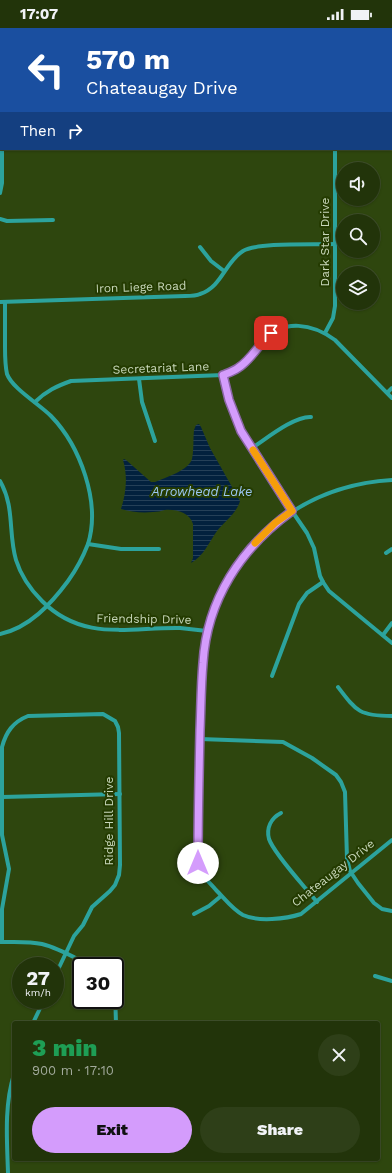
<!DOCTYPE html>
<html lang="en">
<head>
<meta charset="utf-8">
<style>
	:root { --surface:#22340a; --page:#2e3f18; --text:#f1f3f6; --muted:#a2aa9c; --line:#3f4f2b; --accent:#d49cfc }
	body { margin:0; font-family:"Work Sans",sans-serif; background:var(--page); color:var(--text); height:100vh; display:flex; flex-direction:column; font-size:15px; white-space:nowrap }
	* { box-sizing:border-box; margin:0 }
	p { font-size:13px; color:var(--muted) }
	.icon { flex:none; width:22px; height:22px; fill:none; stroke:currentColor; stroke-width:2; stroke-linecap:round; stroke-linejoin:round }
	.map { position:relative; flex:1; overflow:hidden }
	.sheet { position:absolute; left:12px; top:993px; width:368px; height:140px; display:flex; flex-direction:column; background:var(--surface); border-radius:4px; box-shadow:0 1px 3px #0004,0 0 0 1px var(--line) }
	.sheet>* { flex:none }
	.top-card { position:absolute; left:0px; top:0px; width:392px; height:122px; box-shadow:0 1px 3px #0004,0 0 0 1px var(--line); background:#1a4fa0; color:#fff; overflow:hidden }
	.fabs { position:absolute; left:336px; top:134px; display:grid; gap:8px }
	.fabs a { display:grid; place-items:center; width:44px; height:44px; border-radius:50%; background:var(--surface); box-shadow:0 1px 3px #0004,0 0 0 1px var(--line); font-size:20px }
	.speed { position:absolute; left:12px; top:929px; display:flex; gap:8px; font-size:20px; font-weight:700; text-align:center }
	.speed>* { display:grid; place-content:center; width:52px; height:52px; border-radius:50%; background:var(--surface); box-shadow:0 1px 3px #0004,0 0 0 1px var(--line); line-height:1 }
	.speed small { font-size:10px; font-weight:400 }
	.speed .limit { border:2px solid #111; border-radius:6px; background:#fff; color:#111 }
	.pin { position:absolute; display:grid; place-items:center; width:34px; height:34px; color:#fff; margin:-17px; border-radius:8px; box-shadow:0 2px 6px #0006 }
	.me { position:absolute; width:44px; margin:-22px; rotate:0deg; stroke-linejoin:round; filter:drop-shadow(0 0 3px #0008) }
	.turn { display:flex; align-items:center; gap:14px; height:84px; padding:0 20px; font-size:18px }
	.turn .icon { width:52px; height:52px; stroke-width:2.5 }
	.turn b { display:block; font-size:28px; line-height:34px }
	.then { display:flex; align-items:center; height:38px; padding:0 20px; background:#0003; gap:8px; font-size:15px }
	.round { display:grid; place-items:center; flex:none; width:42px; height:42px; border-radius:21px; background:var(--page) }
	.overview { display:flex; align-items:center; justify-content:space-between; height:68px; padding:0 20px }
	h1 { font-size:24px; font-weight:800; line-height:30px; color:#1e9e55 }
	.primary-button { display:flex; gap:8px; margin-top:auto; padding:8px 20px }
	.primary-button a { flex:1; height:46px; border-radius:24px; background:var(--accent); color:#111; font-size:16px; font-weight:800; line-height:46px; text-align:center }
	.primary-button a+a { background:var(--page); color:var(--text) }
	.status { display:flex; justify-content:space-between; align-items:center; height:28px; padding:0 20px; background:var(--surface); direction:ltr }
	.status svg { height:11px; fill:currentColor }
	.map>svg:first-child { display:block }
	.water { fill:url(#water-rules) }
	.lines { fill:none; stroke-linecap:round; stroke-linejoin:round }
	.stream { stroke:#02213e; stroke-width:1.5 }
	.street { stroke:#2ca39d; stroke-width:4 }
	.secondary { stroke:#42d6cf; stroke-width:6 }
	.route-casing { stroke:#8a65a4; stroke-width:10 }
	.route { stroke:#d49cfc; stroke-width:7 }
	.slow { stroke:#f59e0b; stroke-width:7 }
	.labels { text-anchor:middle; dominant-baseline:central; stroke-width:4; stroke-linejoin:round; paint-order:stroke }
	.street-label { font-size:12px; fill:#c8d7ba; stroke:#243b01 }
	.water-label { font-size:13px; font-style:italic; fill:#9cc7f3; stroke:#243b01 }
</style>
</head>
<body>
<div class="status"><b>17:07</b><svg viewBox="0 0 49 12"><path d="M0 12V9h3v3zM5 12V6h3v6zM10 12V3h3v9zM15 12V0h3v12zM26 1h20v11H26zM47 4h2v5h-2z"/></svg></div>
<div class="map">
<svg width="392" height="1145" viewBox="0 0 392 1145">
	<defs>
		<pattern id="water-rules" width="6" height="5" patternUnits="userSpaceOnUse"><rect width="6" height="5" fill="#02213e"/><path d="M0 2.5h6" fill="none" stroke="#254058"/></pattern>
	</defs>
	<rect width="100%" height="100%" fill="#2e460e"/>
	<path class="water" d="M199 396 201 399 210 420 240 473C236 486 225 493 217 503 209 514 204 528 191 535L193 530V496C190 485 176 481 165 482 161 483 157 484 153 484 142 485 131 484 121 481 126 465 128 449 123 432L124 431 126 432 151 454H155C165 450 189 442 192 431 194 422 193 411 194 402L196 397Z"/>
	<g class="lines">
		<path class="stream" d="M391 73H392"/>
		<g class="street">
			<path d="M4 0V1"/>
			<path d="M157 0V1"/>
			<path d="M250 0V1"/>
			<path d="M391 30H392"/>
			<path d="M391 39H392"/>
			<path d="M0 42H1"/>
			<path d="M0 165 2 155V121"/>
			<path d="M0 191 7 193 53 192"/>
			<path d="M200 219 211 233 224 243"/>
			<path d="M0 274 185 268C190 268 196 268 200 266 222 259 225 234 243 223 259 214 314 217 335 216"/>
			<path d="M325 305 333 290 335 278V121"/>
			<path d="M223 347 229 372 241 403 292 483 307 505 314 520 320 548 323 554 329 563 392 615"/>
			<path d="M139 351 142 374 155 413"/>
			<path d="M388 364 392 360"/>
			<path d="M35 374C46 363 57 358 71 353L223 347C228 345 233 343 238 341 248 334 254 322 262 313 284 290 313 296 335 312L392 370"/>
			<path d="M252 420C266 411 294 388 311 389"/>
			<path d="M392 452C304 457 229 515 208 601 202 623 202 645 202 666 201 690 200 714 199 738 198 761 198 785 198 809 198 820 196 833 200 843 204 850 211 856 216 862 224 870 233 882 243 887 258 894 286 891 301 886L392 812"/>
			<path d="M0 453C15 479 8 505 16 532 21 548 31 562 42 573 83 614 129 599 180 600 189 601 198 602 207 603"/>
			<path d="M88 516 121 521H159"/>
			<path d="M386 525 392 521"/>
			<path d="M0 606C29 600 51 576 68 553 76 542 83 529 88 516 101 474 80 418 51 388 39 376 12 360 7 346 5 337 5 328 5 319 5 304 5 289 5 274"/>
			<path d="M383 607 392 595"/>
			<path d="M272 648 299 576 307 565 323 554"/>
			<path d="M338 659C357 684 360 688 392 688"/>
			<path d="M200 711 283 714 312 730 336 747 341 754 345 764 347 831 350 843 358 855 374 875 382 881 392 883"/>
			<path d="M2 769 120 766"/>
			<path d="M281 785C271 790 266 800 269 811 274 826 306 860 317 874"/>
			<path d="M194 886 209 878 221 868"/>
			<path d="M0 914C14 914 29 913 42 916 59 920 75 930 91 938"/>
			<path d="M2 914V881L9 841 2 807V719C6 704 13 694 28 688L103 686 115 693 118 699 119 705 120 837 119 847 115 857 110 863 92 879 83 897 74 908 55 948"/>
			<path d="M375 948 392 953"/>
			<path d="M115 963 116 995"/>
			<path d="M33 995 44 972"/>
			<path d="M8 1145C7 1112 4 1078 14 1046"/>
		</g>
		<g class="secondary">
			<path d="M391 82H392"/>
			<path d="M0 94H1"/>
		</g>
	</g>
	<g class="lines">
		<defs>
			<path id="route" d="M198 835C198 791 199 746 200 702 201 679 201 657 203 635 207 571 241 520 292 483L241 403 229 372 223 347C228 345 234 343 238 340 251 332 259 316 271 305"/>
		</defs>
		<use href="#route" class="route-casing"/>
		<use href="#route" class="route"/>
		<path class="slow" d="M253 422 292 483 275 495 255 515"/>
	</g>
	<g class="labels">
		<g class="street-label">
			<text transform="translate(325 214) rotate(-90)">Dark Star Drive</text>
			<text transform="translate(141 259) rotate(-2)">Iron Liege Road</text>
			<text transform="translate(161 340) rotate(-2)">Secretariat Lane</text>
			<text transform="translate(144 591) rotate(1)">Friendship Drive</text>
			<text transform="translate(109 793) rotate(-90)">Ridge Hill Drive</text>
			<text transform="translate(333 845) rotate(-38)">Chateaugay Drive</text>
		</g>
		<g class="water-label">
			<text x="202" y="463">Arrowhead Lake</text>
		</g>
	</g>
</svg>
<div class="fabs">
<a><svg class="icon" aria-label="sound" viewBox="0 0 24 24"><path d="M4 9h4l5-4v14l-5-4H4zM17 9q2 3 0 6"/></svg></a>
<a><svg class="icon" aria-label="search" viewBox="0 0 24 24"><circle cx="10" cy="10" r="6"/><path d="M15 15l6 6"/></svg></a>
<a><svg class="icon" aria-label="layers" viewBox="0 0 24 24"><path d="M12 4l9 5-9 5-9-5zM3 14l9 5 9-5"/></svg></a>
</div>
<div class="speed"><div>27<small>km/h</small></div><div class="limit">30</div></div>
<div class="pin" style="left:271px;top:305px;background:#d93025"><svg class="icon" aria-label="arrive" viewBox="0 0 24 24"><path d="M6 21V4h12l-3 4 3 4H6"/></svg></div>
<svg class="me" style="left:198px;top:835px" viewBox="-20 -20 40 40"><circle r="19" fill="#fff"/><path d="M0-13L10 11 0 6-10 11z" fill="#d49cfc"/></svg>
<div class="top-card">
<div class="turn"><svg class="icon" aria-label="left" viewBox="0 0 24 24"><path d="M17 20v-9H6M10 6l-5 5 5 5"/></svg><div><b>570 m</b>Chateaugay Drive</div></div>
<div class="then">Then<svg class="icon" aria-label="right" viewBox="0 0 24 24"><path d="M7 20v-9h11M14 6l5 5-5 5"/></svg></div>
</div>
<section class="sheet">
<div class="overview"><div><h1>3 min</h1><p>900 m · 17:10</p></div><a class="round"><svg class="icon" aria-label="close" viewBox="0 0 24 24"><path d="M6 6l12 12M18 6L6 18"/></svg></a></div>
<div class="primary-button"><a>Exit</a><a>Share</a></div>
</section>
</div>
</body>
</html>
